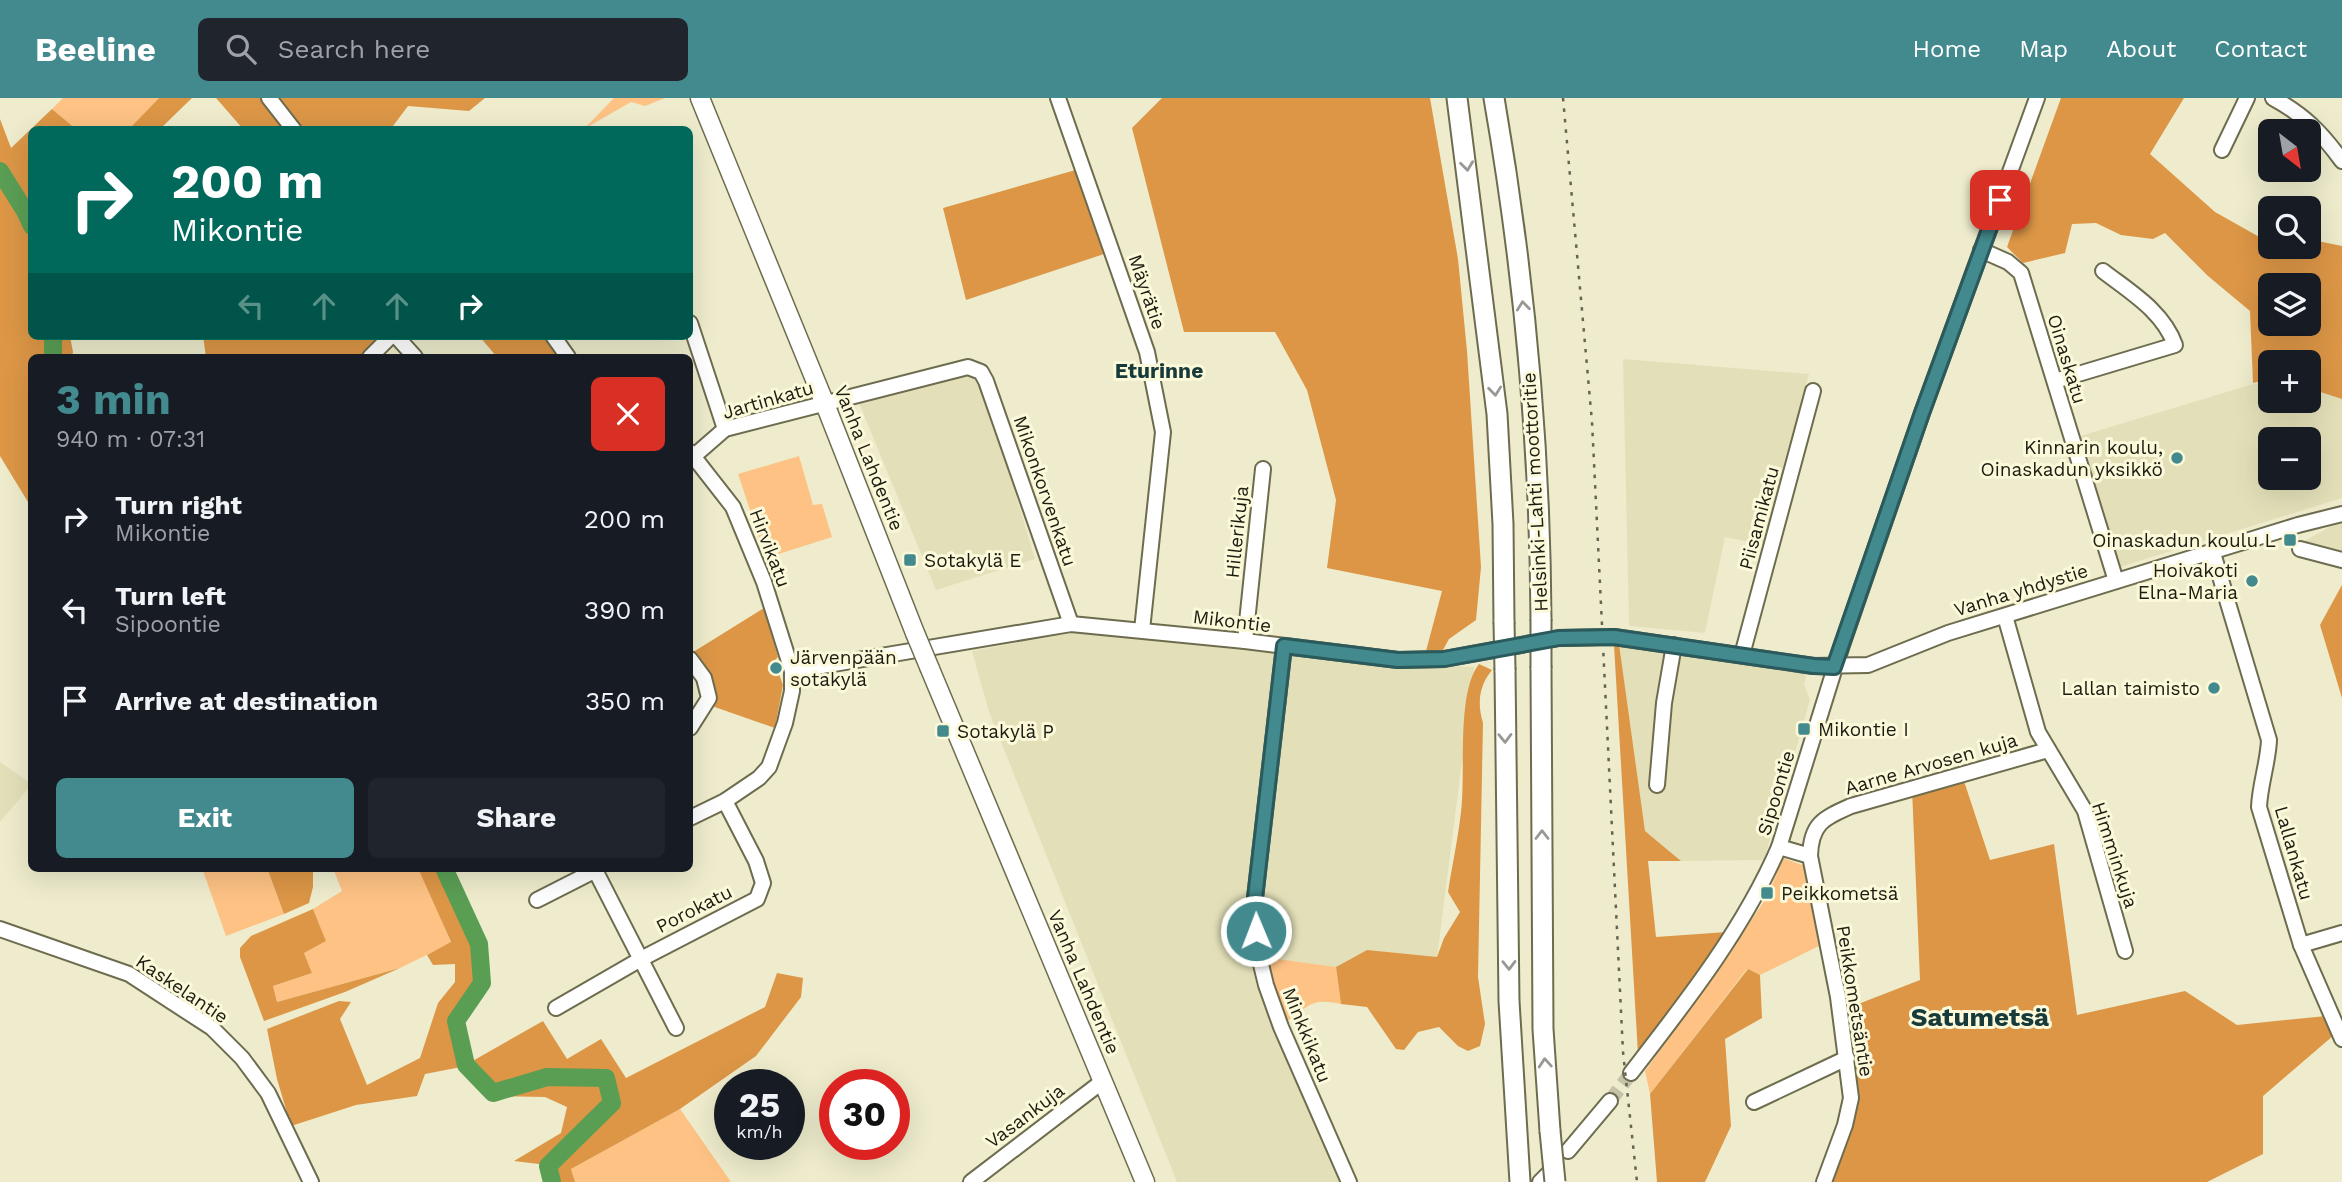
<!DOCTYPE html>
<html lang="en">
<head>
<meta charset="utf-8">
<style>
	:root { --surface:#171b24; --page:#20242c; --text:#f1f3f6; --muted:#9ea1a6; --accent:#428a8d }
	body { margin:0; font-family:"Work Sans",sans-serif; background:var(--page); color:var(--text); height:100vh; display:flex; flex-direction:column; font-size:26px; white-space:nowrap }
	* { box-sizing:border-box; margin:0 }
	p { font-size:23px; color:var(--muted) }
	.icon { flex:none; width:38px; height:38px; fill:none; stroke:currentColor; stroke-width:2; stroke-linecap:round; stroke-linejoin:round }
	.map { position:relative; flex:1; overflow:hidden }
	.drawer { position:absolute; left:28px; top:256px; width:665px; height:518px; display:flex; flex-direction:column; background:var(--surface); border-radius:10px; box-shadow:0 7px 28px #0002 }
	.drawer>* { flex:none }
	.guide { position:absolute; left:28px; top:28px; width:665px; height:214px; border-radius:10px; box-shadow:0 7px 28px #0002; background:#00695c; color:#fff; overflow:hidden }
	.needle { width:46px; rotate:149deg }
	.controls { position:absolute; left:2258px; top:21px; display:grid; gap:14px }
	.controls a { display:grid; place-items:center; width:63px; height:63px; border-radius:10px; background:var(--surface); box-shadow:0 7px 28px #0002; font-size:35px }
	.speed { position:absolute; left:714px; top:971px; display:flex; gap:14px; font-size:35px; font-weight:700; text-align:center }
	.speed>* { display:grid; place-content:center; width:91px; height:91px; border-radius:50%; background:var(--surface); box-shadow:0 7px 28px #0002; line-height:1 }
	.speed small { font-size:18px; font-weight:400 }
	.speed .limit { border:10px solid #d22; background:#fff; color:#111 }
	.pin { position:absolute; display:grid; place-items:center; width:60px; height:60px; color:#fff; margin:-30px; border-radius:14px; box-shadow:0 4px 10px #0006 }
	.me { position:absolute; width:77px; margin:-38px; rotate:359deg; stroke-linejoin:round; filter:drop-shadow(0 0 5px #0008) }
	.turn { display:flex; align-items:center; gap:24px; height:147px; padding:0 28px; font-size:32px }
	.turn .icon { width:91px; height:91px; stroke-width:2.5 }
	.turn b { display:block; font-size:49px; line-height:60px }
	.lanes { display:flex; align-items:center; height:66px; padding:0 28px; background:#0003; justify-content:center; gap:35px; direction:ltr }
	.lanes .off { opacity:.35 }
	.round { display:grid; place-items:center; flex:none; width:74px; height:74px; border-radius:10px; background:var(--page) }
	.overview { display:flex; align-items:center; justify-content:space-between; height:119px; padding:0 28px }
	h1 { font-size:42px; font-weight:700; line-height:52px; color:var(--accent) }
	.primary-button { display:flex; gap:14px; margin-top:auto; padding:14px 28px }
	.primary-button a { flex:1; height:80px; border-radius:10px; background:var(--accent); color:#fff; font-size:28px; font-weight:700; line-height:80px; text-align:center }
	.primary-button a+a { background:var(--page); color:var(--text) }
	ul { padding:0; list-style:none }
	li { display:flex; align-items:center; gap:21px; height:91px; padding:0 28px }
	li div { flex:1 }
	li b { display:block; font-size:26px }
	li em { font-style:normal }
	header { display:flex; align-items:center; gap:42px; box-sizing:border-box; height:98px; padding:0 35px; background:var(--accent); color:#fff }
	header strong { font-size:33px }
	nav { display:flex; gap:38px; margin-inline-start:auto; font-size:24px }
	.search { width:490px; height:63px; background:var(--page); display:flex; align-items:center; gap:18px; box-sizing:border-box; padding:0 24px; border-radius:10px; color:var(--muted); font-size:26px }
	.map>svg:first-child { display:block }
	.built { fill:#e3e0b9; fill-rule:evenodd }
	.green { fill:#fdc284 }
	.forest { fill:#dc9646; fill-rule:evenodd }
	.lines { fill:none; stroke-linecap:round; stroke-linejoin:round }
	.river { stroke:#5a9e54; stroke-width:18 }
	.minor-tunnel { stroke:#c4c2a7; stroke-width:14; stroke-dasharray:14 7; stroke-linecap:butt }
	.minor-casing { stroke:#6d6c4f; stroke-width:18 }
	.major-casing { stroke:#6d6c4f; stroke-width:21 }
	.highway-casing { stroke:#6d6c4f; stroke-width:23 }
	.minor { stroke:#fff; stroke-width:14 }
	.major { stroke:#fff; stroke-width:18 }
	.highway { stroke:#fff; stroke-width:19 }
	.rail { stroke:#666452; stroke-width:2.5; stroke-dasharray:3.5 7; stroke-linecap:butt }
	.major-bridge-casing { stroke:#6d6c4f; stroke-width:21; stroke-linecap:butt }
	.highway-bridge-casing { stroke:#6d6c4f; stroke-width:23; stroke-linecap:butt }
	.major-bridge { stroke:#fff; stroke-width:18 }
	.highway-bridge { stroke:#fff; stroke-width:19 }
	.oneway { stroke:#999994 }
	.route-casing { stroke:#2b5a5c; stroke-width:18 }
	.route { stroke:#428a8d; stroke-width:12 }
	.poi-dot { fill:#428a8d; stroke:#fbf9d9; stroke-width:2.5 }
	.labels { text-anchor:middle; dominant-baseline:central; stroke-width:6; stroke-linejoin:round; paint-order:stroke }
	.street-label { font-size:19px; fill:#1d1c11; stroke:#fbf9d9 }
	.poi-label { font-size:19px; fill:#1d1c11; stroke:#fbf9d9; text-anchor:start }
	.neighbourhood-label { font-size:21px; font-weight:bold; fill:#173a3b; stroke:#fbf9d9 }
	.district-label { font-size:26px; font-weight:bold; fill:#173a3b; stroke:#fbf9d9 }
</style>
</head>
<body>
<header>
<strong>Beeline</strong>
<div class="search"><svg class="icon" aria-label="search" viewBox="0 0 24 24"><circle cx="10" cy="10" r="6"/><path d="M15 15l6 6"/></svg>Search here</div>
<nav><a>Home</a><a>Map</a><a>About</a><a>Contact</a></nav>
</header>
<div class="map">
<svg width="2342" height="1084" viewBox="0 0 2342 1084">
	<rect width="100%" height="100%" fill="#eeeccc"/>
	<g class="built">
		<path d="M1623 261 1809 276 1763 447 1725 439 1705 535 1629 528Z"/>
		<path d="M968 273 980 278 1035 461 936 492 859 305Z"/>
		<path d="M2270 281V303H2308V290L2342 301V400L2117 470 2077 339ZM2270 341H2308V380H2270Z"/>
		<path d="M2340 423H2342V456L2301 445Z"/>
		<path d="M1077 534 1389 566 1474 569 1437 860 1367 852 1336 869 1278 861 1281 929 1341 1084H1177L989 614 972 553Z"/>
		<path d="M1619 546 1807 574 1804 586 1810 602 1764 762 1681 763 1645 733Z"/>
		<path d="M0 664 32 686 0 724Z"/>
	</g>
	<g class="green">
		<path d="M63 0H159L129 31H76L52 11Z"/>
		<path d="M614 0H665L645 8 631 4 584 31Z"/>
		<path d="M799 358 813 407 822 406 832 439 766 460 738 376Z"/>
		<path d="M1783 760 1813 771 1827 844 1760 877 1747 871 1650 996 1645 973 1734 848 1767 799Z"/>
		<path d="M202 770H267L284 816 226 838Z"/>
		<path d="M333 770H419L451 845 400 870 277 904 273 888 312 875 304 855 326 843 313 811 342 793Z"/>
		<path d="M1278 861 1336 869 1341 906C1313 900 1310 906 1289 922H1284L1267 866Z"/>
		<path d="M680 1011 731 1084H575L571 1071Z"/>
	</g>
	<g class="forest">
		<path d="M159 0H192L160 31H129Z"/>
		<path d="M216 0H485L469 13 408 8 390 32 243 31Z"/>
		<path d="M1162 0H1430L1458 161 1467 253 1481 469 1476 522 1449 541 1443 552 1426 553 1442 493 1327 470 1336 402 1307 292 1275 234H1184L1132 30Z"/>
		<path d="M2061 0H2184L2150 56 2215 114 2270 145V149H2277L2291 157 2300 149H2308V141L2342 148V301L2308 290V264H2270V281L2253 285 2250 213 2208 178 2165 135 2153 141 2121 137 2096 125 2072 126 2065 155 2023 165 2007 149ZM2270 187H2308V226H2270Z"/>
		<path d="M52 11 76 31 32 32V238H70L73 254 72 259H32L31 409 0 358V21L11 50Z"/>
		<path d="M1079 71 1107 155 966 202 943 110Z"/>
		<path d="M203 238H381L361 259H206Z"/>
		<path d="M479 238H546L563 259H497Z"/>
		<path d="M2342 487V600L2320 527Z"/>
		<path d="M764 510 778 559 769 568 771 574 779 576 783 587 775 630 709 607 690 556Z"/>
		<path d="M1619 546 1645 733 1681 763H1648L1656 839 1727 834 1638 956 1614 547Z"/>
		<path d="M1479 566 1492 572C1479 588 1477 605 1483 625L1478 879 1485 926 1480 948 1468 953 1458 948 1439 929 1418 934 1404 952 1396 951 1367 909 1341 906 1336 869 1367 852 1437 859 1444 840 1460 814 1448 794C1452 768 1458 741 1461 714 1466 676 1456 595 1479 566Z"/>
		<path d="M1962 677 1990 762 2054 746 2077 917 2185 893 2237 927 2326 918 2334 937 2263 998V1056L2207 1084H1829L1850 1034 1857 1001 1848 910 1920 882 1912 691Z"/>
		<path d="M267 770H313V789L309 805 284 816Z"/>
		<path d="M418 770H435L472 848 477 884 451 924 461 969 425 976 417 998 356 1007 291 1028 277 981 267 931 339 903 351 904 340 921 367 987 420 960 438 905 455 884V866L433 867 427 857 451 844Z"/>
		<path d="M313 811 326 843 304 855 312 875 273 888 277 904 400 870 345 894 264 923 240 859V850L251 838Z"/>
		<path d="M1748 871 1760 877 1762 920 1725 941 1731 1028 1705 1084H1657L1650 996Z"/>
		<path d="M777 875 803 880 801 899 756 958 680 1011 571 1071 575 1084H555L551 1069 615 1006 608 977 548 976 494 992 469 965 543 923 567 961 601 941 626 980 765 909Z"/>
		<path d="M549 982H605L610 1004 547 1067 514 1063 561 1035 567 1009 545 999 495 998Z"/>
	</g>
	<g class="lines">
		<g class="river">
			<path d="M0 73 25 113 32 128"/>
			<path d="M53 238V259"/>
			<path d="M444 770 479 846 482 885 456 923 466 967 493 995 547 979 606 980 612 1005 548 1068 552 1084"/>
		</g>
		<path class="minor-tunnel" d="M1610 1003 1631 975"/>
		<defs>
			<g id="minor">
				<path d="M269 0 294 32"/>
				<path d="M1058 0 1147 254 1163 334 1142 532"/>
				<path d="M2273 0C2304 17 2321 34 2342 63"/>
				<path d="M2222 52 2247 0"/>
				<path d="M1981 152 2008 164 2021 175 2116 483"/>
				<path d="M690 225 725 331"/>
				<path d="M396 238 415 259"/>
				<path d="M553 238 568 259"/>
				<path d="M370 259 391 238"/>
				<path d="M2055 283 2175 247C2163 213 2130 194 2103 173"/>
				<path d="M690 354 733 409 764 484 792 573V593L785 625 769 669 759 680 725 703 690 720"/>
				<path d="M694 358 725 331 968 269 981 274 986 283 1071 526"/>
				<path d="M2300 451 2342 462"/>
				<path d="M2213 455 2269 642C2268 665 2260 686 2259 709L2301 847 2342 941"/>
				<path d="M2005 518 2038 634 2085 713 2125 853"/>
				<path d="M1245 543 1263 371"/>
				<path d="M1284 548 1255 800 1258 854 1266 887 1281 929 1349 1084"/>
				<path d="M1742 557 1813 293"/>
				<path d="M690 561 704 580 709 600 690 630"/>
				<path d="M792 573 1071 526 1245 543 1398 562 1444 561 1559 540 1614 539 1813 568 1868 567 1948 535 2298 427 2342 416"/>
				<path d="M1657 687 1664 605 1674 547"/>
				<path d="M1779 749 1810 758 1838 899 1851 1000 1845 1027 1824 1084"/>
				<path d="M1810 758C1811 725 1824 720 1851 708L2048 652"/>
				<path d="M594 770 676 930"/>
				<path d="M537 802 596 772"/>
				<path d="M0 831 129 876 212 930 242 960 268 995 311 1084"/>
				<path d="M2301 847 2342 835"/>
				<path d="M556 910 641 861 757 801 763 785 756 763 725 703"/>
				<path d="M1631 975C1686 904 1743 832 1779 749L1842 547 1922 315 2037 0"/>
				<path d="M1754 1004 1847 960"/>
				<path d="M1568 1053 1610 1003"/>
				<path d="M971 1084 1103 983"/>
				<path d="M1540 1084 1549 1075"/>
			</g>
			<g id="major">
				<path d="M700 0 825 306 915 535"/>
				<path d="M930 571 1145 1084"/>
			</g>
			<g id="highway">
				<path d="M1457 0 1497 316 1503 426 1504 524"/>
				<path d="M1494 0C1524 172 1540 346 1541 521"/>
				<path d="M1541 570 1543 931 1550 1033"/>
				<path d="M1505 572 1509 903 1520 1084"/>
			</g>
		</defs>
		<use href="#minor" class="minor-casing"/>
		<use href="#major" class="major-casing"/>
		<use href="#highway" class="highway-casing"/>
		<use href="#minor" class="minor"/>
		<use href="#major" class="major"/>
		<use href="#highway" class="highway"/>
		<path class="rail" d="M1563 0 1592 324 1623 954 1637 1084"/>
		<defs>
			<path id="major-bridge" d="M915 535 930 571"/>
			<g id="highway-bridge">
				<path d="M1541 521V570"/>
				<path d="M1504 524 1505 572"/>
				<path d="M1550 1033 1555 1084"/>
			</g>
		</defs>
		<use href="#major-bridge" class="major-bridge-casing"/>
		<use href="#highway-bridge" class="highway-bridge-casing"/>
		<use href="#major-bridge" class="major-bridge"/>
		<use href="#highway-bridge" class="highway-bridge"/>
	</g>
	<defs><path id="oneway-chevron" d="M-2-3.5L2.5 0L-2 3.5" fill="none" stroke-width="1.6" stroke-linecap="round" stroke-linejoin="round" transform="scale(1.75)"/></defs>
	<g class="oneway">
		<use href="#oneway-chevron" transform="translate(1467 68) rotate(83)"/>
		<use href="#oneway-chevron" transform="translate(1523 208) rotate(-96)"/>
		<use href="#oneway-chevron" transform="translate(1495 293) rotate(84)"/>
		<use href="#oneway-chevron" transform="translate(1505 640) rotate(89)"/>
		<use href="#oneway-chevron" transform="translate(1542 737) rotate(-90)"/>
		<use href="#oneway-chevron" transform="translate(1509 867) rotate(89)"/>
		<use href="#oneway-chevron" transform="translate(1545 965) rotate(-94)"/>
	</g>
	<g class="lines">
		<defs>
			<path id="route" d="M1256 833 1255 800 1284 548 1398 562 1444 561 1559 540 1614 539 1814 568 1834 569 1922 315 2000 102"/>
		</defs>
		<use href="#route" class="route-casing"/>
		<use href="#route" class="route"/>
	</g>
	<g class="poi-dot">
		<circle cx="2177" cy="360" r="7"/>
		<rect x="2283" y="435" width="14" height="14" rx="3.5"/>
		<rect x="903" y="455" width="14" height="14" rx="3.5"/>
		<circle cx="2252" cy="483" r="7"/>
		<circle cx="776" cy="570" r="7"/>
		<circle cx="2214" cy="590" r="7"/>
		<rect x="1797" y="624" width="14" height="14" rx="3.5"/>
		<rect x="936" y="626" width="14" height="14" rx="3.5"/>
		<rect x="1760" y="788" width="14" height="14" rx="3.5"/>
	</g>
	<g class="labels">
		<g class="street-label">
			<text transform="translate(1147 194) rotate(71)">Mäyrätie</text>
			<text transform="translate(2067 261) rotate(73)">Oinaskatu</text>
			<text transform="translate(768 302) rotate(-16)">Jartinkatu</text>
			<text transform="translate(869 360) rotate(68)">Vanha Lahdentie</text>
			<text transform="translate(1045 393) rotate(71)">Mikonkorvenkatu</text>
			<text transform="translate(1535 394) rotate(-93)">Helsinki-Lahti moottoritie</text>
			<text transform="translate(1759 420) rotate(-75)">Piisamikatu</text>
			<text transform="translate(1237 434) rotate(-84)">Hillerikuja</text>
			<text transform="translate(770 450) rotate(69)">Hirvikatu</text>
			<text transform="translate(2021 492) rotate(-17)">Vanha yhdystie</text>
			<text transform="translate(1232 523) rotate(7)">Mikontie</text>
			<text transform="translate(1931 666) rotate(-16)">Aarne Arvosen kuja</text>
			<text transform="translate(1776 695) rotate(-73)">Sipoontie</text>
			<text transform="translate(2294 755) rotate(74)">Lallankatu</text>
			<text transform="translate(2115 757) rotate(72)">Himminkuja</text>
			<text transform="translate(694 811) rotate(-27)">Porokatu</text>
			<text transform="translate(1084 884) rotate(67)">Vanha Lahdentie</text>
			<text transform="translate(182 891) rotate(34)">Kaskelantie</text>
			<text transform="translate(1855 903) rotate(81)">Peikkometsäntie</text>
			<text transform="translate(1307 937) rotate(68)">Minkkikatu</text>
			<text transform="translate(1025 1018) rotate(-37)">Vasankuja</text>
		</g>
		<g class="poi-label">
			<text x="2163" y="349" text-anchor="end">Kinnarin koulu,<tspan x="2163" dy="22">Oinaskadun yksikkö</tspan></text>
			<text x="2276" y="442" text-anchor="end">Oinaskadun koulu L</text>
			<text x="924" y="462">Sotakylä E</text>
			<text x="2238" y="472" text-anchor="end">Hoivakoti<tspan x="2238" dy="22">Elna-Maria</tspan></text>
			<text x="790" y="559">Järvenpään<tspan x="790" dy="22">sotakylä</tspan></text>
			<text x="2200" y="590" text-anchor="end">Lallan taimisto</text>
			<text x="1818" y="631">Mikontie I</text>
			<text x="957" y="633">Sotakylä P</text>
			<text x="1781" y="795">Peikkometsä</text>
		</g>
		<g class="neighbourhood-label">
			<text x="1159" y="272">Eturinne</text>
		</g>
		<g class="district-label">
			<text x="1980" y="919">Satumetsä</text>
		</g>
	</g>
</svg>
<div class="controls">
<a><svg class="needle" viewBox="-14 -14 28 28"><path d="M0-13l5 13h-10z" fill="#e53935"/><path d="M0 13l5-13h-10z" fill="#9ea1a6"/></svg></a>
<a><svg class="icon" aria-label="search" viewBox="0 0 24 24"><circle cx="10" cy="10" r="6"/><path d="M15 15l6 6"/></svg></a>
<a><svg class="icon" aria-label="layers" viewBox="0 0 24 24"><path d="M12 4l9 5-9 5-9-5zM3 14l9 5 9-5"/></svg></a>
<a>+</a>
<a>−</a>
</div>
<div class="speed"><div>25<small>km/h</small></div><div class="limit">30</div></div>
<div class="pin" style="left:2000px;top:102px;background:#d93025"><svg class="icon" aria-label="arrive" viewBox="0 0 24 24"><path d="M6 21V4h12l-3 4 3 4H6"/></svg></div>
<svg class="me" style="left:1256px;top:833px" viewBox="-20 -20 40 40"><circle r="17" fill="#428a8d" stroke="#fff" stroke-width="3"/><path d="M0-11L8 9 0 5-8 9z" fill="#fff"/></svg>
<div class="guide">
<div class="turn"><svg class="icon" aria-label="right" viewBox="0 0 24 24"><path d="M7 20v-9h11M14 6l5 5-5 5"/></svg><div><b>200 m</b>Mikontie</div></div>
<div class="lanes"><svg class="icon off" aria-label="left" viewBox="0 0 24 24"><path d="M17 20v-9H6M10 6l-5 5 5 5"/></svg><svg class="icon off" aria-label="ahead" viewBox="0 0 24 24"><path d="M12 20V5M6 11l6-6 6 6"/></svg><svg class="icon off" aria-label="ahead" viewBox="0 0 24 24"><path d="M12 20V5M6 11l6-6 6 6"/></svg><svg class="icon" aria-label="right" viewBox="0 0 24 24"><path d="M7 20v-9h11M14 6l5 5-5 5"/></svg></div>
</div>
<section class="drawer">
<div class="overview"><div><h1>3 min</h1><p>940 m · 07:31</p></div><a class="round" style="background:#d93025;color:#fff"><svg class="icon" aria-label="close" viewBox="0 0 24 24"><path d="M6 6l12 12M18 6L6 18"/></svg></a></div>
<ul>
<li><svg class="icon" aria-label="right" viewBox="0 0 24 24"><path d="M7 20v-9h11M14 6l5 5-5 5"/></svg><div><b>Turn right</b><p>Mikontie</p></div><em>200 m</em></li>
<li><svg class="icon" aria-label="left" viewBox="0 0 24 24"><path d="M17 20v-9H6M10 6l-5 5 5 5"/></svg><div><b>Turn left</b><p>Sipoontie</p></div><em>390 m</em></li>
<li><svg class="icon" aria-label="arrive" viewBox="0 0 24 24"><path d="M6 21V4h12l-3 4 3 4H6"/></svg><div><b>Arrive at destination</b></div><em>350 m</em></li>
</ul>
<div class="primary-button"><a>Exit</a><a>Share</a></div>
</section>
</div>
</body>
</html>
